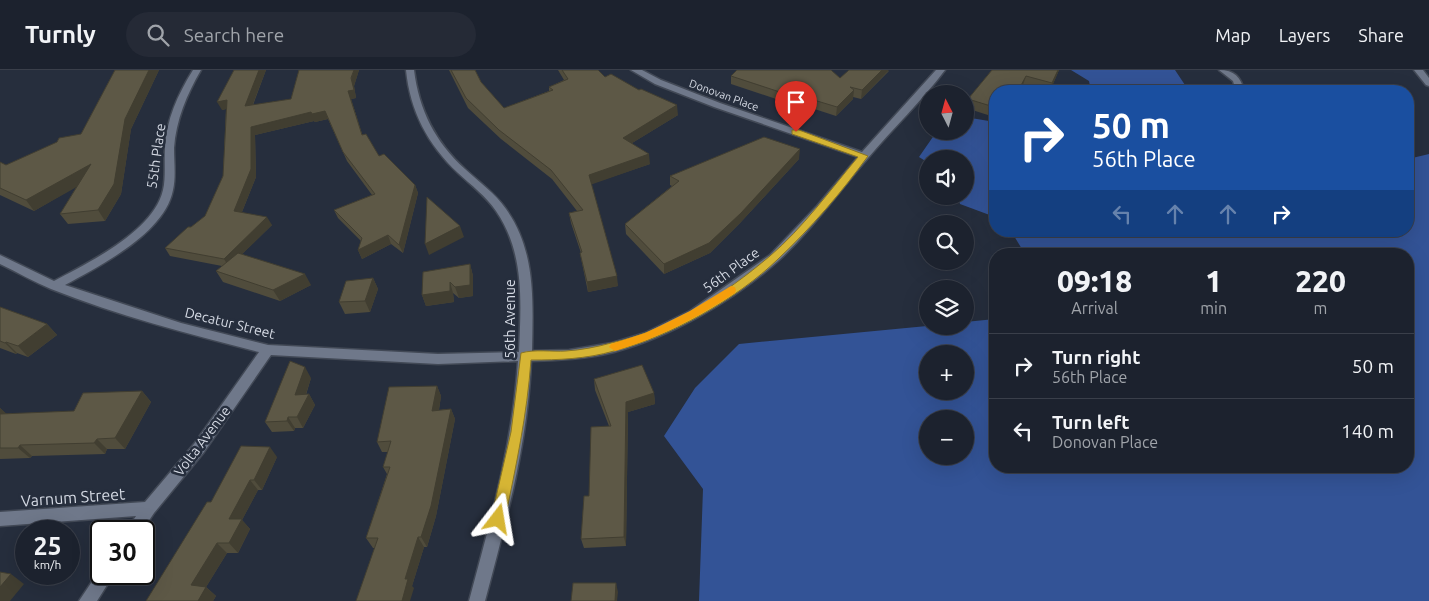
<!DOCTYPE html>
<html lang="en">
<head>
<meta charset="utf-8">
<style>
	:root { --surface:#1c222e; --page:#252a36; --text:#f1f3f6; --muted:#a0a4aa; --line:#3a3f4a }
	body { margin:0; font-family:Ubuntu,sans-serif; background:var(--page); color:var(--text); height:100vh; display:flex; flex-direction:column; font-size:19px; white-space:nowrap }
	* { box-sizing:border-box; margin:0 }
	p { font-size:16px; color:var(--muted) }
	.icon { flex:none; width:28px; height:28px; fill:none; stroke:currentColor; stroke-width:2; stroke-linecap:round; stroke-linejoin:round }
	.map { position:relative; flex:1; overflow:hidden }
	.side { position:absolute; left:989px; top:178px; width:425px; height:225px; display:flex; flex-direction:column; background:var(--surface); border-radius:20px; box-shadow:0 5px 20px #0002,0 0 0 1px var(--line) }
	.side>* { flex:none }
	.banner { position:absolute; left:989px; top:15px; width:425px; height:152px; border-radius:20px; box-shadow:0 5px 20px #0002,0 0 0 1px var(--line); background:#1a4fa0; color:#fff; overflow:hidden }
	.needle { width:32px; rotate:354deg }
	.tools { position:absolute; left:919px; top:15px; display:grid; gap:10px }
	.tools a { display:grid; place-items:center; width:55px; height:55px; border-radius:50%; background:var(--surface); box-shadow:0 5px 20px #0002,0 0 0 1px var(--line); font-size:25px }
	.speed { position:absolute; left:15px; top:450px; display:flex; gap:10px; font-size:25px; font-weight:700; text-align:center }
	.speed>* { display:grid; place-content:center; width:65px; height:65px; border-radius:50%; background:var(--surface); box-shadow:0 5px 20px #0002,0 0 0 1px var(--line); line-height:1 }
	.speed small { font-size:12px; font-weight:400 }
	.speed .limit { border:2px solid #111; border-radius:8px; background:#fff; color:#111 }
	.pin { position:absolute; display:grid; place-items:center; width:42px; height:42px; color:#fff; margin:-51px -21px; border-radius:50% 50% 50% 0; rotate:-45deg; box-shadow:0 0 5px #0007 }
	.pin .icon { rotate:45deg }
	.me { position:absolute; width:55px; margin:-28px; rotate:14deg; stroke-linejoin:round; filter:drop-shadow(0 0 4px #0008) }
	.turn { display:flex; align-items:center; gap:18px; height:105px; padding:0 20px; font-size:22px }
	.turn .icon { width:65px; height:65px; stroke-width:2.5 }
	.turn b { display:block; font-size:35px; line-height:42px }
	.lanes { display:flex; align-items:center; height:48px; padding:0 20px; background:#0003; justify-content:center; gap:25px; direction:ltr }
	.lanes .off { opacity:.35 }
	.eta { display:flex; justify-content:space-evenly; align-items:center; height:85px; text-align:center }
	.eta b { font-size:30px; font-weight:800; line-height:35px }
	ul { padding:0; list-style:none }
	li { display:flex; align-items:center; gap:15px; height:65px; padding:0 20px; border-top:1px solid var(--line) }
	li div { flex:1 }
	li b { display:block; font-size:19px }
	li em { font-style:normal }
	header { display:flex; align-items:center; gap:30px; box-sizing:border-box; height:70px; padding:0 25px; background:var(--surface); border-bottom:1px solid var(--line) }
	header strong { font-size:24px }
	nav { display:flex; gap:28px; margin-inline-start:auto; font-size:18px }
	.search { width:350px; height:45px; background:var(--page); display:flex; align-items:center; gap:12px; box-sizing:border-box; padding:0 18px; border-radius:28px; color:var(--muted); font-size:19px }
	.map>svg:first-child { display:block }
	.green { fill:#335396; fill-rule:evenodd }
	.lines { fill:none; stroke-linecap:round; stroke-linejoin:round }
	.minor-casing { stroke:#424956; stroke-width:3 }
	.minor { fill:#6f788a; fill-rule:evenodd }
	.wall { fill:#504c3c }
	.shaded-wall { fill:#413e31 }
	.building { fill:#5d5846; stroke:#413e31 }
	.route { fill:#d6b534; stroke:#8b7622 }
	.slow { fill:#f59e0b }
	.labels { text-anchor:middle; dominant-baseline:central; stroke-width:5; stroke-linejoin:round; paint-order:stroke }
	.far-street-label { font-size:11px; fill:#d4d9e3; stroke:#262e3d }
	.street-label { font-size:14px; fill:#d4d9e3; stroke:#262e3d }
	.near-street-label { font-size:16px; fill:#d4d9e3; stroke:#262e3d }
</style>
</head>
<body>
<header>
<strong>Turnly</strong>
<div class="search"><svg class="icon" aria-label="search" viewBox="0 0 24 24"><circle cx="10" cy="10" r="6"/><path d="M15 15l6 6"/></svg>Search here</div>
<nav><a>Map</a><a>Layers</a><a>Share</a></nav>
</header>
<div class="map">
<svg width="1429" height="531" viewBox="0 0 1429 531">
	<rect width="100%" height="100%" fill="#262e3d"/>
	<g class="green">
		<path d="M1071 0H1175L1189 21H1091L1089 11Z"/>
		<path d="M965 47 995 52V147L960 134 958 126H965V89H928L927 92 919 87 937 61H965Z"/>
		<path d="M1429 84V531H699L703 419 664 366 695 318 739 274 927 256H965V252L995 249V396H1408V184H1025L1011 161H1408V89ZM928 284H965V321H928ZM928 349H965V386H928Z"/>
	</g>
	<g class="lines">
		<defs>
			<g id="minor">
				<path d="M193 0H201C187 24 176 50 174 78 174 92 176 107 173 120 165 163 100 196 65 215L181 253 268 275 438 284 519 282C521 233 525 183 496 141 486 126 471 115 458 103 428 75 410 41 406 0H414C419 40 435 72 465 99 479 112 495 123 506 139 536 181 533 231 532 281L569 280 612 273 645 263 690 241 770 185 817 136 858 87 714 37 655 14 631 0H642L661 10 720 33 862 82 936 0H945C922 31 893 58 868 88 838 122 812 160 778 191 734 230 671 267 614 282 587 289 559 290 531 291 528 373 506 452 485 531H469C490 452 513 374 518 291L438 294 271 285 204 382 154 443 142 461H126L136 446 0 456V442L145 432 194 374 259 282C189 264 119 246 51 219 34 212 17 202 0 194V185L54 211C88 193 154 161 163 120 166 107 164 92 165 78 166 50 178 24 193 0Z"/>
				<path d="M1219 0C1234 0 1241 7 1244 21H1236L1233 11Z"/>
				<path d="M1414 0H1423L1429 8V16L1426 15Z"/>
				<path d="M101 498V504H114L97 531H79Z"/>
			</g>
		</defs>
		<use href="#minor" class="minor-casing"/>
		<use href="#minor" class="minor"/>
	</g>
	<g class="wall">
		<path d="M115 0H159L131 59 121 124 105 151 68 154 60 144 77 116 34 141 0 125V92L6 95 81 64Z"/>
		<path d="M234 0H266L253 35 291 29 299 0H359L354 16 356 28 351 29 362 64 379 86 415 115 418 123 403 183 391 174 362 189 358 180 361 171 338 148 334 140 372 125 347 91 328 49 315 52 314 51 255 65 256 107 242 142 272 155 242 184 311 215 280 231 223 212 216 201 222 196 170 186 165 178 205 146 223 106 226 39 222 40Z"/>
		<path d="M449 0H475L481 12 504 38 549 21V17L564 10 558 0H598L605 7 678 45 632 73 650 94 591 114 618 216 588 222 582 193 580 183H581L571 153 569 143 577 141 552 109 501 69 468 38Z"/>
		<path d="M1059 0 1050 21 1023 15 1020 21H995V41L991 46 966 38 968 29 991 1Z"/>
		<path d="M889 1 861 29 853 27V29L836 46 793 32 791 34 731 14V6L840 8Z"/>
		<path d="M799 89 740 153 710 183 664 204 626 164 625 154 672 116 670 115V106Z"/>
		<path d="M470 194 473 206V226L459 228 453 223 454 232 426 236 422 225Z"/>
		<path d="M373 208 378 219 370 242 345 244 339 232Z"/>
		<path d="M0 237 47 254 57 265 28 287 17 283 16 284 0 278Z"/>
		<path d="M311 308 306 325 309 324 315 335 303 358H295L294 361 272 362 265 352Z"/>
		<path d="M594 309 654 323 655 334 628 342 626 476 584 478 581 469 589 426 609 356 595 320Z"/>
		<path d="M437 316 441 326 439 340 451 339 455 349 436 446 427 477H424L412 516 414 518 375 478H373L366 468 387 404 383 397 388 382H382L377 372Z"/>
		<path d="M142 321 151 332 125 379H107L105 384 32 386 30 388 0 389V338L6 344 74 341Z"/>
		<path d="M277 387 262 420H258L242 450 250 459 238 483H227L206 517 216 526 213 531H146L211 432Z"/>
	</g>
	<g class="shaded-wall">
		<path d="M149 0H159L131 59 121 124 105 151 98 140 125 49Z"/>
		<path d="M259 0H266L249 44 245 36Z"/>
		<path d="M354 0H359L354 16 356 28 351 29 365 73 348 21Z"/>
		<path d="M882 0H889L861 29 862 20Z"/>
		<path d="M1058 0H1059L1050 21 1052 13Z"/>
		<path d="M1026 6 1023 15 1020 21H1018Z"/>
		<path d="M854 20 853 29 836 46 837 37Z"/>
		<path d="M794 24 793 32 791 34 792 26Z"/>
		<path d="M227 30 231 38 222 40 217 32Z"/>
		<path d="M677 35 678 45 624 78 623 68Z"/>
		<path d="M995 35V41L991 46 994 37Z"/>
		<path d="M325 41 328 49 315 52 314 51 255 65 256 107 239 149 234 141 251 57 311 42Z"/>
		<path d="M800 79 799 89 740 153 710 183 664 204V194Z"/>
		<path d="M649 84 650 94 590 115 589 105Z"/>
		<path d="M91 94 98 105 34 141 26 130Z"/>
		<path d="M415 115 418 123 403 183 399 175Z"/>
		<path d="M267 147 272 155 229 197 224 189Z"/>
		<path d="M460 156 464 167 429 185 425 174Z"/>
		<path d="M388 165 391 174 362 189 358 180Z"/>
		<path d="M470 194 473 206V226L459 228 455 217Z"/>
		<path d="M305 204 311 215 280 231 273 220Z"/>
		<path d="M617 206 618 216 588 222 587 212Z"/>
		<path d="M373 208 378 219 370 242 365 231Z"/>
		<path d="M450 212 453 223 454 232 426 236 422 225Z"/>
		<path d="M47 254 57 265 28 287 18 276Z"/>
		<path d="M6 272 17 283 16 284 5 273Z"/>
		<path d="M305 297 311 308 302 336 295 325Z"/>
		<path d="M437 316 441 326 437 352 432 341Z"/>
		<path d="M142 321 151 332 125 379 115 368Z"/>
		<path d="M654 323 655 334 628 342 626 476 624 467 626 332Z"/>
		<path d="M309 324 315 335 303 358 297 347Z"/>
		<path d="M0 338 8 345 0 355Z"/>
		<path d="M451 339 455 349 436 446 427 477 421 467Z"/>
		<path d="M288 347 295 358 294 361 287 351Z"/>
		<path d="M97 369 107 379 105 384 94 373Z"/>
		<path d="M20 375 32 386 30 388 18 378Z"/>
		<path d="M270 377 277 387 262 420 254 410Z"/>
		<path d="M250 410 258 420 242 450 250 459 238 483 229 473V449Z"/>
		<path d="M418 467 424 477 412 516 414 518 410 531H402L405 509Z"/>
		<path d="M217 473 227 483 203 522 206 517 216 526 213 531H198L191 515Z"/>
		<path d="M11 504 24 514 10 531H0V517Z"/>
		<path d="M616 513 618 522 617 531H615Z"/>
	</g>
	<g class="building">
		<path d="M115 0H149L125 49 114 114 98 140 60 144 91 94 26 130 0 118V92L6 95 57 72 59 68 81 64Z"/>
		<path d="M234 0H259L245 36 291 29 299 0H354L351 8 354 20 348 21 362 65 366 64 379 86 384 84 415 115 399 175 388 165 358 180 362 168 334 140 375 124 343 82 325 41 312 44 311 42 251 57V99L234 141 267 147 224 189 165 178 188 157H191L205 146 223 106 227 30 217 32Z"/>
		<path d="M451 0H475L481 12 504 38 553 20 549 17 568 9 562 0H598L605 7 611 4 639 20 641 19 677 35 623 68 649 84 589 105 617 206 587 212 580 183 582 182 569 143 583 140 551 100 499 60 466 28Z"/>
		<path d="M737 0H831L840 8 849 0H882L862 20 850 17 854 20 837 37 794 24 792 26 731 6Z"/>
		<path d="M992 0H1058L1052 13 1026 6 1019 19 1009 16 1006 21H995V35L994 37 968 29Z"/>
		<path d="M764 67 800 79 741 143 709 173 664 194 625 154 679 111 670 106Z"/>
		<path d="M427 127 460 156 425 174Z"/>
		<path d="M238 183 305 204 273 220 216 201Z"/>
		<path d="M470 194V215L455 217 450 212V221L422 225 423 202Z"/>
		<path d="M373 208 365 231 339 232 346 211Z"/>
		<path d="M0 237 47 254 18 276 6 272 5 273 0 271Z"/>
		<path d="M290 291 305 297 295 325 309 324 297 347H288L287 351 265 352Z"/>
		<path d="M642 295 654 323 626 332 624 467 581 469 584 426H589L591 357 611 356 594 309Z"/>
		<path d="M437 316 432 341 451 339 431 436 421 467H418L405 509H408L402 531H356L378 468H366L390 397H383L391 371 377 372 389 317Z"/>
		<path d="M142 321 115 368 97 369 94 373 20 375 18 378H0V344L74 341 83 323Z"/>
		<path d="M241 376 270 377 254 410H250L229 449H242L229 473H217L191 515 206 517 198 531H146L207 432H211Z"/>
		<path d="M0 502 11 504 0 517Z"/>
		<path d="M573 513H616L615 531H571Z"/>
	</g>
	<path class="route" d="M792 60H799L868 86C842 122 811 158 778 189 737 229 669 267 614 281 586 289 558 290 531 290 527 345 516 396 505 449L503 454 498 456 493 454 491 449 511 362 521 283C535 279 552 282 566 281 581 280 597 277 611 273 669 261 725 224 770 186 802 159 831 119 858 87L792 64Z"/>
	<path class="slow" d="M731 216 735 217 736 220 735 223C695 249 661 267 615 281L609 277 611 274 645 263 660 256 690 241Z"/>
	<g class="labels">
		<g class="far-street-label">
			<text transform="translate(724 25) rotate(20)">Donovan Place</text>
		</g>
		<g class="street-label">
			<text transform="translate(156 86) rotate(-82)">55th Place</text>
			<text transform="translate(731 200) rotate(-36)">56th Place</text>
			<text transform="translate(510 249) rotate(-90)">56th Avenue</text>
			<text transform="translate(230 253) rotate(14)">Decatur Street</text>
			<text transform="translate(202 371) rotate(-53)">Volta Avenue</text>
		</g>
		<g class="near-street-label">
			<text transform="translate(73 427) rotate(-4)">Varnum Street</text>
		</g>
	</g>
</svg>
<div class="tools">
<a><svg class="needle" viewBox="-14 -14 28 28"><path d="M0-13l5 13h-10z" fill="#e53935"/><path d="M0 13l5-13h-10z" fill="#a0a4aa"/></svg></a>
<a><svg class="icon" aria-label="sound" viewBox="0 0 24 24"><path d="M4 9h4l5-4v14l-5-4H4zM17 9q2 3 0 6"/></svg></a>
<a><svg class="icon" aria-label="search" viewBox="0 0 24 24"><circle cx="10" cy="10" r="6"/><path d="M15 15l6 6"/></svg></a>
<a><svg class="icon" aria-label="layers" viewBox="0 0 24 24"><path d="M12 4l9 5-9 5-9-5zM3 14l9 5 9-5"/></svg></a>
<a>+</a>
<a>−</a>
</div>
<div class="speed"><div>25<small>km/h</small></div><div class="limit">30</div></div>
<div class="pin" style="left:796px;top:62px;background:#d93025"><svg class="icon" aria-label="arrive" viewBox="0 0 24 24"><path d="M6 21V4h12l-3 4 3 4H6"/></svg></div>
<svg class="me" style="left:498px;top:449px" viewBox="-20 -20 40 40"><path d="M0-17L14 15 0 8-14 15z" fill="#d6b534" stroke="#fff" stroke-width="4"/></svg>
<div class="banner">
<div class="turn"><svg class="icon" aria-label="right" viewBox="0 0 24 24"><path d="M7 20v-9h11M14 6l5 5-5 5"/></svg><div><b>50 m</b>56th Place</div></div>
<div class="lanes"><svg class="icon off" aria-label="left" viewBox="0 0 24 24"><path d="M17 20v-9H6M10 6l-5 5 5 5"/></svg><svg class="icon off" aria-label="ahead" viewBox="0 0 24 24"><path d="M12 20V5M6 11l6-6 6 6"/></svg><svg class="icon off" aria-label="ahead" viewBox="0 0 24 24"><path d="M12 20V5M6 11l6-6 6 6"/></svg><svg class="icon" aria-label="right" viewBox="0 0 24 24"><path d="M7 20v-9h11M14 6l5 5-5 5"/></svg></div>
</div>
<section class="side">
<div class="eta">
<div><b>09:18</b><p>Arrival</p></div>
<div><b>1</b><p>min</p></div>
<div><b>220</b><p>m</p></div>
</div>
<ul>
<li><svg class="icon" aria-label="right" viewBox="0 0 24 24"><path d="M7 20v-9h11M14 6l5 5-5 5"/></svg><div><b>Turn right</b><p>56th Place</p></div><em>50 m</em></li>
<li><svg class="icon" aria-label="left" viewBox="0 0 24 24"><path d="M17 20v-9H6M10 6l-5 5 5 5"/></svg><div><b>Turn left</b><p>Donovan Place</p></div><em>140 m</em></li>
</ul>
</section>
</div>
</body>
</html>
